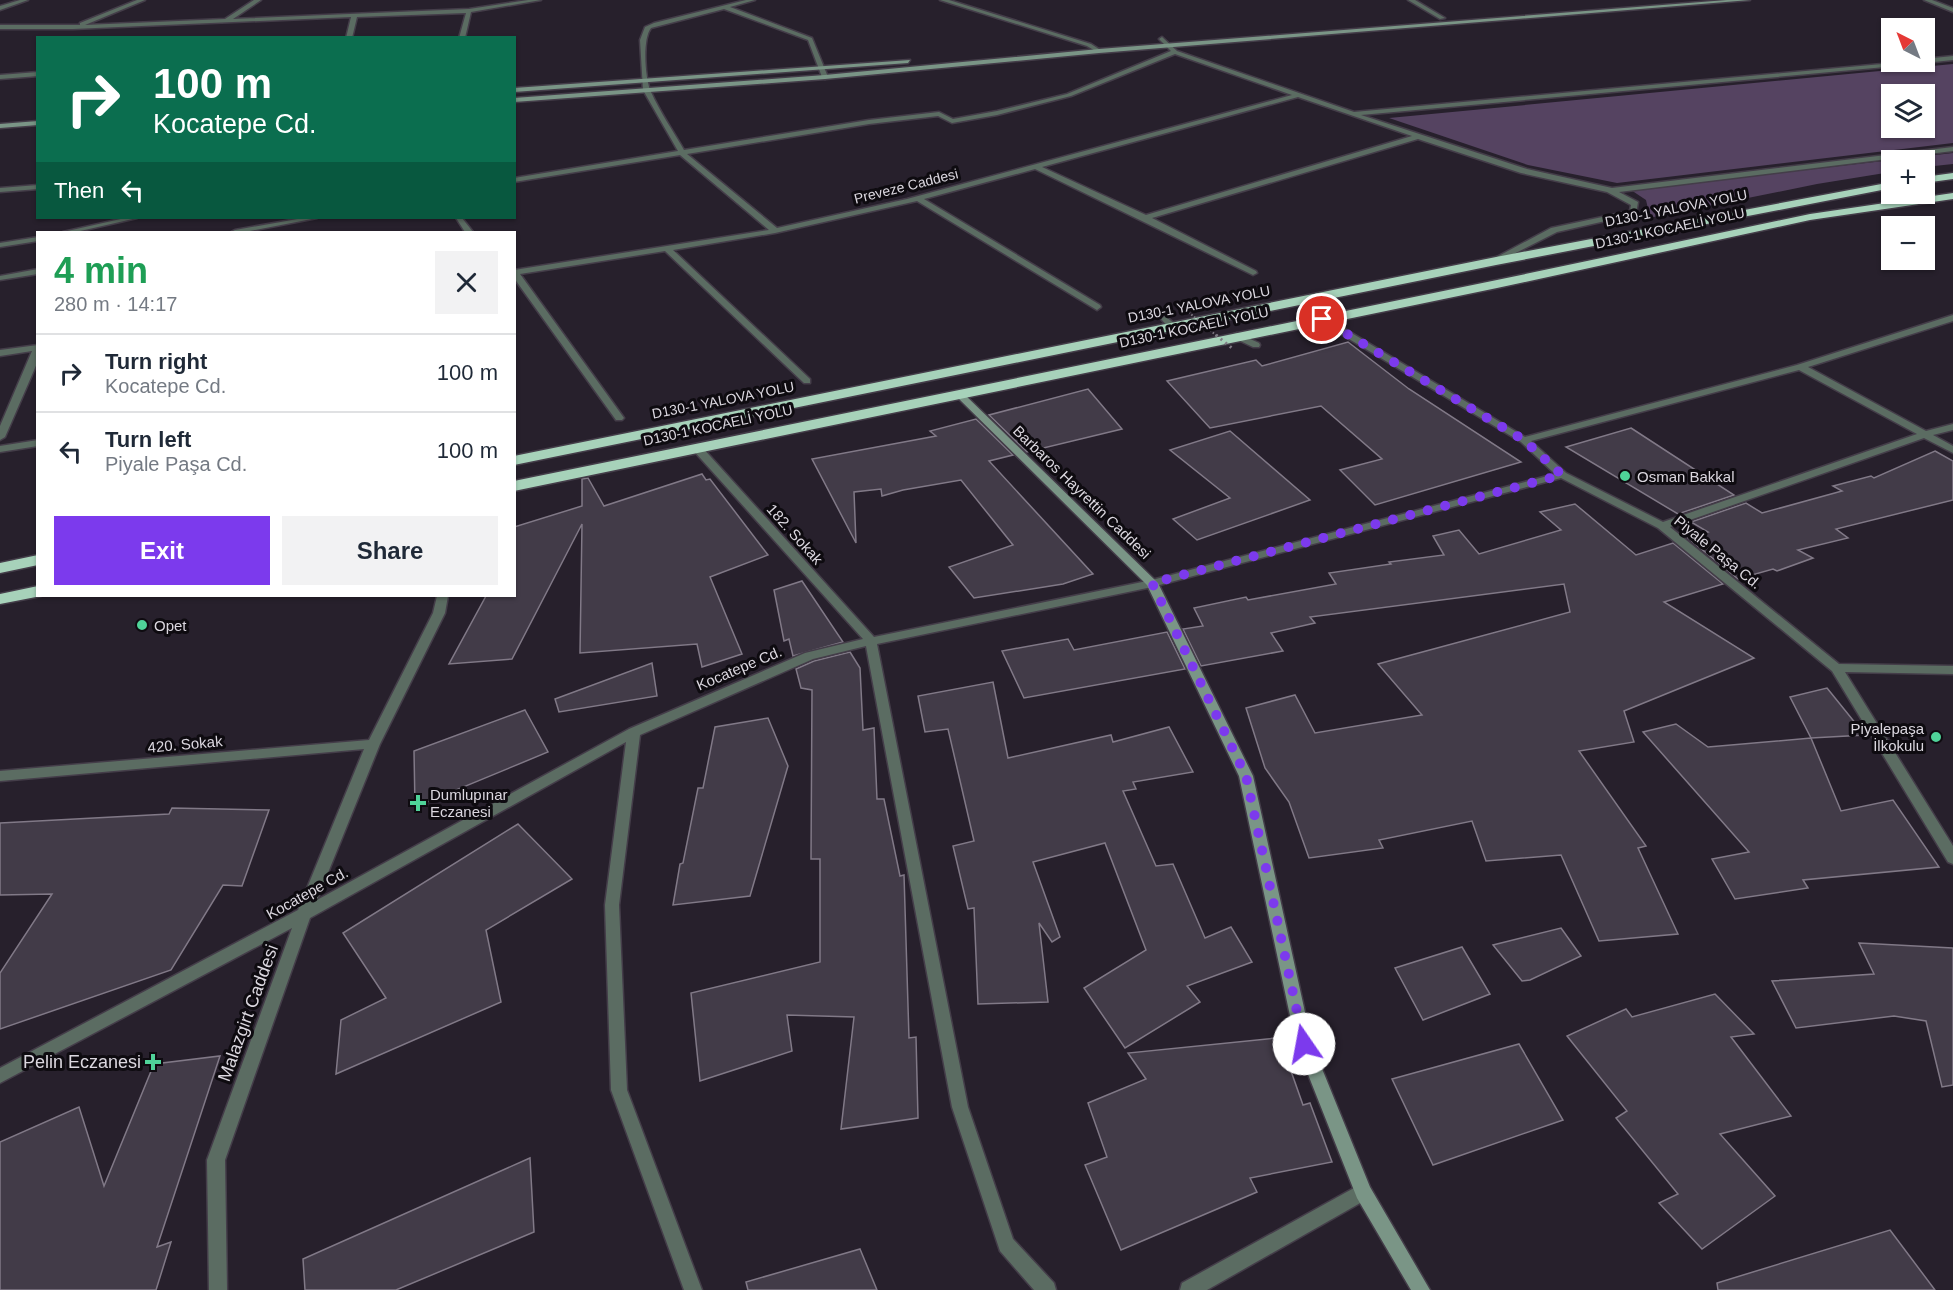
<!DOCTYPE html>
<html lang="en">
<head>
<meta charset="utf-8">
<style>
	:root { --surface:#fff; --page:#f2f2f3; --text:#1f2937; --muted:#747a83; --line:#e0e1e3; --accent:#7c3aed }
	body { margin:0; font-family:Arial,sans-serif; background:var(--page); color:var(--text); height:100vh; display:flex; flex-direction:column; font-size:22px; white-space:nowrap }
	* { box-sizing:border-box; margin:0 }
	p { font-size:20px; color:var(--muted) }
	.icon { flex:none; width:33px; height:33px; fill:none; stroke:currentColor; stroke-width:2; stroke-linecap:round; stroke-linejoin:round }
	.map { position:relative; flex:1; overflow:hidden }
	.drawer { position:absolute; left:36px; top:231px; width:480px; height:366px; display:flex; flex-direction:column; background:var(--surface); border-radius:0px; box-shadow:0 2px 4px #0004 }
	.drawer>* { flex:none }
	.guide { position:absolute; left:36px; top:36px; width:480px; height:183px; border-radius:0px; box-shadow:0 2px 4px #0004; background:#0b6e4f; color:#fff; overflow:hidden }
	.needle { width:39px; rotate:318deg }
	.buttons { position:absolute; left:1881px; top:18px; display:grid; gap:12px }
	.buttons a { display:grid; place-items:center; width:54px; height:54px; border-radius:0px; background:var(--surface); box-shadow:0 2px 4px #0004; font-size:30px }
	.pin { position:absolute; display:grid; place-items:center; width:51px; height:51px; color:#fff; margin:-26px; border:3px solid #fff; border-radius:50%; box-shadow:0 2px 6px #0007 }
	.me { position:absolute; width:66px; margin:-33px; rotate:348deg; stroke-linejoin:round; filter:drop-shadow(0 0 4px #0008) }
	.turn { display:flex; align-items:center; gap:21px; height:126px; padding:0 18px; font-size:27px }
	.turn .icon { width:78px; height:78px; stroke-width:2.5 }
	.turn b { display:block; font-size:42px; line-height:51px }
	.then { display:flex; align-items:center; height:57px; padding:0 18px; background:#0003; gap:12px; font-size:22px }
	.round { display:grid; place-items:center; flex:none; width:63px; height:63px; border-radius:0px; background:var(--page) }
	.overview { display:flex; align-items:center; justify-content:space-between; height:102px; padding:0 18px }
	h1 { font-size:36px; font-weight:700; line-height:45px; color:#1e9e55 }
	.primary-button { display:flex; gap:12px; margin-top:auto; padding:12px 18px }
	.primary-button a { flex:1; height:69px; border-radius:0px; background:var(--accent); color:#fff; font-size:24px; font-weight:700; line-height:69px; text-align:center }
	.primary-button a+a { background:var(--page); color:var(--text) }
	ul { padding:0; list-style:none }
	li { display:flex; align-items:center; gap:18px; height:78px; padding:0 18px; border-top:2px solid var(--line) }
	li div { flex:1 }
	li b { display:block; font-size:22px }
	li em { font-style:normal }
	.map>svg:first-child { display:block }
	.green { fill:#554361; fill-rule:evenodd }
	.building { fill:#423b48; stroke:#817987; stroke-width:1.5 }
	.lines { fill:none; stroke-linecap:round; stroke-linejoin:round }
	.street-casing { stroke:#443d49; stroke-width:3 }
	.secondary-casing { stroke:#443d49; stroke-width:3 }
	.highway-casing { stroke:#443d49; stroke-width:3 }
	.street { fill:#5b6c62; fill-rule:evenodd }
	.secondary { fill:#7a9586; fill-rule:evenodd }
	.highway { fill:#a7d2ba; fill-rule:evenodd }
	.path-bridge-far1 { stroke:#807b85; stroke-width:2; stroke-dasharray:1.5 2; stroke-linecap:butt }
	.path-bridge { stroke:#807b85; stroke-width:3; stroke-dasharray:2 4; stroke-linecap:butt }
	.route { stroke:#7c3aed; stroke-width:10; stroke-dasharray:0 18 }
	.poi-dot { fill:#4fd399; stroke:#0e0b10; stroke-width:2 }
	.labels { text-anchor:middle; dominant-baseline:central; stroke-width:6; stroke-linejoin:round; paint-order:stroke }
	.far-street-label { font-size:14px; fill:#dbd7df; stroke:#0e0b10 }
	.poi-label { font-size:15px; fill:#dbd7df; stroke:#0e0b10; text-anchor:start }
	.street-label { font-size:15px; fill:#dbd7df; stroke:#0e0b10 }
	.near-street-label { font-size:18px; fill:#dbd7df; stroke:#0e0b10 }
	.near-poi-label { font-size:18px; fill:#dbd7df; stroke:#0e0b10; text-anchor:end }
</style>
</head>
<body>
<div class="map">
<svg width="1953" height="1290" viewBox="0 0 1953 1290">
	<rect width="100%" height="100%" fill="#27202c"/>
	<g class="green">
		<path d="M1953 64V143L1617 183 1528 165 1389 118ZM1892 94H1924V128H1892Z"/>
		<path d="M1953 153V164L1925 167 1924 160H1892L1891 172 1817 184 1624 223 1649 213 1646 200 1631 190Z"/>
	</g>
	<g class="building">
		<path d="M1348 342 1409 389 1521 462 1375 505 1340 470 1382 459 1321 406 1210 428 1167 381 1256 360 1262 366Z"/>
		<path d="M1088 389 1122 429 1027 452 989 415Z"/>
		<path d="M976 419 1013 455 989 461 1093 574 1063 584 974 598 949 567 1013 545 961 480 903 490 882 496 881 489 854 492 856 543 812 459 936 436 930 431Z"/>
		<path d="M1631 428 1734 495 1678 514 1566 447Z"/>
		<path d="M1230 431 1310 500 1197 540 1173 519 1230 498 1170 450Z"/>
		<path d="M1935 451 1953 461V500L1836 529 1848 538 1798 550 1813 558 1777 571 1773 569 1738 579 1688 538 1708 532 1691 522 1746 503 1762 513 1842 491 1833 486 1871 476 1874 478Z"/>
		<path d="M702 474 706 480 710 479 768 555 710 577 742 654 702 667 697 644 580 653 582 524 512 659 449 664 486 596H514V527L582 506V479L588 478 604 506Z"/>
		<path d="M1575 504 1636 555 1673 543 1723 584 1664 602 1754 658 1624 711 1634 742 1579 751 1646 846 1638 848 1678 934 1599 941 1561 855 1486 861 1472 821 1379 840 1383 848 1309 858 1289 802 1265 768 1246 708 1295 695 1315 733 1422 715 1378 664 1570 612 1564 584 1310 617 1315 623 1271 633 1283 651 1201 666 1183 629 1203 626 1194 608 1246 597 1248 600 1336 584 1329 573 1391 564 1389 562 1444 555 1433 536 1459 530 1479 554 1561 530 1540 512Z"/>
		<path d="M802 581 843 642 793 656 789 639 784 641 774 590Z"/>
		<path d="M1167 632 1185 669 1024 698 1002 651 1068 639 1074 650Z"/>
		<path d="M850 652 860 668 863 730 874 728 877 799H884L900 876 904 875 909 1038 916 1037 918 1118 841 1129 854 1017 787 1015 792 1051 700 1081 691 993 820 962V859H811L812 690 801 688 796 669 814 661Z"/>
		<path d="M652 663 657 696 559 712 555 699Z"/>
		<path d="M993 682 1008 758 1111 735 1113 742 1169 727 1193 772 1133 782 1136 789 1123 791 1156 866 1173 864 1205 938 1231 927 1252 962 1187 986 1200 1002 1125 1048 1084 988 1146 950 1105 843 1033 862 1060 937 1052 942 1039 923 1048 1002 978 1004 974 908 968 909 953 846 974 841 948 729 925 732 918 696Z"/>
		<path d="M1827 688 1865 735 1811 738 1790 697Z"/>
		<path d="M525 710 548 752 415 807 414 751Z"/>
		<path d="M768 718 788 766 750 896 673 905 680 864 683 863 698 788H703L715 727Z"/>
		<path d="M1676 724 1708 747 1811 738 1841 811 1893 800 1939 867 1803 880 1808 888 1735 899 1712 859 1749 852 1643 732Z"/>
		<path d="M172 808 269 810 242 886 223 885 171 970 0 1029V973L52 894 0 895V823L169 814Z"/>
		<path d="M518 824 572 879 486 930 501 1002 336 1074 341 1020 386 998 343 933Z"/>
		<path d="M1561 928 1581 956 1530 980 1522 981 1493 945Z"/>
		<path d="M1859 943 1953 948V1085L1942 1087 1926 1021 1894 1016 1796 1028 1772 981 1874 974Z"/>
		<path d="M1462 947 1490 994 1423 1020 1395 968Z"/>
		<path d="M1715 994 1754 1034 1731 1037 1791 1116 1720 1134 1775 1196 1702 1249 1659 1203 1678 1194 1616 1118 1627 1111 1567 1036 1626 1009 1632 1017Z"/>
		<path d="M1286 1037 1297 1068 1291 1071 1303 1105 1310 1103 1332 1162 1250 1178 1257 1192 1121 1250 1085 1165 1107 1157 1088 1103 1146 1079 1128 1053Z"/>
		<path d="M1519 1044 1563 1120 1433 1165 1392 1079Z"/>
		<path d="M220 1056 157 1247 171 1242 156 1290H0V1142L79 1107 104 1186 154 1064Z"/>
		<path d="M530 1158 534 1232 396 1290H305L303 1259Z"/>
		<path d="M1890 1230 1935 1290H1718L1717 1283Z"/>
		<path d="M860 1249 877 1290H748L746 1282Z"/>
	</g>
	<g class="lines">
		<defs>
			<g id="street">
				<path d="M20 0H28L0 10V6Z"/>
				<path d="M137 0H145L85 25 225 19 254 0H261L233 19 469 9 528 0H541L471 12 465 38H459L466 13 357 17 352 38H346L351 17 73 29H0V25H80V23Z"/>
				<path d="M746 0H755L730 7 812 38 828 77 825 79 822 77 808 40 724 9 651 28C642 39 645 80 651 92 660 112 673 131 684 150L869 120 939 112 953 119 997 111 1067 94 1171 51 1159 39 1162 37 1177 51 1354 112 1904 62H1921L1918 64 1361 115 1527 169 1612 188 1953 147V151L1619 192 1638 202 1636 214 1557 232 1496 263H1493V259L1551 228 1630 211 1631 205 1607 192 1521 173 1418 139 1152 218 1256 271 1257 273 1253 275 1035 169 924 199 1100 305 1101 307 1097 310 917 201 775 233 673 250 810 379V383H804L665 251 520 274 624 418 622 420H616L514 278V270L769 230 680 155 514 182V178L678 151 643 90 640 40 645 27 654 23ZM1175 54 1292 95 907 199 777 228 687 154 869 124 938 116 952 123 997 115 1071 96ZM1298 97 1412 136 1146 215 1042 167Z"/>
				<path d="M940 0H949L1091 44 1102 51 1097 52 1087 46Z"/>
				<path d="M1408 0H1415L1445 18 1440 19Z"/>
				<path d="M1924 0H1932L1953 8V12Z"/>
				<path d="M1953 56V60L1924 63 1921 62H1924V59Z"/>
				<path d="M38 72V76L0 79V75Z"/>
				<path d="M38 185V189L0 192V188Z"/>
				<path d="M125 218H137L76 232H63Z"/>
				<path d="M303 218H317L245 232H231L235 230Z"/>
				<path d="M456 218H462L473 232H465Z"/>
				<path d="M38 237V241L0 247V243Z"/>
				<path d="M38 269V274L0 280V276Z"/>
				<path d="M1953 315V321L1808 367 1926 431 1953 424V430L1933 435 1953 446V453L1924 438 1670 527 1839 664 1953 666V674L1845 672 1953 846V864L1948 862 1832 671 1658 528 1561 478 1152 587 877 644 968 1107 1013 1239 1054 1283 1056 1290H1034L1000 1251 952 1107 866 646 813 659 640 735 619 905 627 1090 702 1290H684L611 1090 605 905 626 742 310 918 225 1160 227 1290H209L207 1160 292 928 0 1083V1068L298 910 364 749 0 781V771L369 740 433 613 437 596H448L445 613 380 744 317 900 629 729 805 653 863 639 693 450V446H701L874 637 1152 580 1555 474 1521 442 1319 321V317H1325L1525 437 1797 365ZM1799 370 1917 434 1663 522 1566 473 1531 441Z"/>
				<path d="M1165 316 1176 325V329H1170L1161 319Z"/>
				<path d="M1237 333 1259 343 1260 345 1259 347H1253L1234 338V334Z"/>
				<path d="M38 345V361L5 437 0 440V426L32 351 0 356V350Z"/>
				<path d="M38 440V446L0 452V446Z"/>
				<path d="M1363 1183 1369 1186 1372 1192 1369 1198 1207 1290H1180L1182 1283Z"/>
			</g>
			<g id="secondary">
				<path d="M1727 0H1750L1099 53 825 79 514 102V98L825 75 1099 49Z"/>
				<path d="M910 60 908 63 514 92V88Z"/>
				<path d="M38 121V125L0 128V124Z"/>
				<path d="M959 391 962 392 1158 583 1253 776 1312 1044 1370 1187 1430 1290H1411L1357 1198 1296 1044 1239 776 1147 585 956 396V392Z"/>
			</g>
			<g id="highway">
				<path d="M1953 173V179L1924 183V177Z"/>
				<path d="M1892 182V188L1496 265 514 465V456L1496 257Z"/>
				<path d="M1953 193V199L1810 220 1497 288 514 491V481L1497 280 1810 214Z"/>
				<path d="M38 555V565L0 573V563Z"/>
				<path d="M38 586V596H41L0 604V594Z"/>
			</g>
		</defs>
		<use href="#street" class="street-casing"/>
		<use href="#secondary" class="secondary-casing"/>
		<use href="#highway" class="highway-casing"/>
		<use href="#street" class="street"/>
		<use href="#secondary" class="secondary"/>
		<use href="#highway" class="highway"/>
		<path class="path-bridge-far1" d="M1186 310 1218 337"/>
		<path class="path-bridge" d="M1216 335 1233 349"/>
	</g>
	<g class="lines">
		<path class="route" d="M1304 1044 1246 776 1152 583 1562 475 1524 440 1322 319"/>
	</g>
	<g class="poi-dot">
		<circle cx="1625" cy="476" r="6"/>
		<circle cx="142" cy="625" r="6"/>
		<circle cx="1936" cy="737" r="6"/>
		<path d="M415 794h6v6h6v6h-6v6h-6v-6h-6v-6h6z"/>
		<path d="M150 1053h6v6h6v6h-6v6h-6v-6h-6v-6h6z"/>
	</g>
	<g class="labels">
		<g class="far-street-label">
			<text transform="translate(906 186) rotate(-14)">Preveze Caddesi</text>
			<text transform="translate(1676 208) rotate(-11)">D130-1 YALOVA YOLU</text>
			<text transform="translate(1670 228) rotate(-12)">D130-1 KOCAELİ YOLU</text>
			<text transform="translate(1199 304) rotate(-11)">D130-1 YALOVA YOLU</text>
			<text transform="translate(1194 327) rotate(-12)">D130-1 KOCAELİ YOLU</text>
			<text transform="translate(723 400) rotate(-11)">D130-1 YALOVA YOLU</text>
			<text transform="translate(718 425) rotate(-12)">D130-1 KOCAELİ YOLU</text>
		</g>
		<g class="poi-label">
			<text x="1637" y="476">Osman Bakkal</text>
			<text x="154" y="625">Opet</text>
			<text x="1924" y="728" text-anchor="end">Piyalepaşa<tspan x="1924" dy="17">İlkokulu</tspan></text>
			<text x="430" y="794">Dumlupınar<tspan x="430" dy="17">Eczanesi</tspan></text>
		</g>
		<g class="street-label">
			<text transform="translate(1082 492) rotate(44)">Barbaros Hayrettin Caddesi</text>
			<text transform="translate(795 534) rotate(48)">182. Sokak</text>
			<text transform="translate(1718 552) rotate(39)">Piyale Paşa Cd.</text>
			<text transform="translate(739 668) rotate(-23)">Kocatepe Cd.</text>
			<text transform="translate(185 744) rotate(-5)">420. Sokak</text>
			<text transform="translate(307 893) rotate(-29)">Kocatepe Cd.</text>
		</g>
		<g class="near-street-label">
			<text transform="translate(248 1013) rotate(-70)">Malazgirt Caddesi</text>
		</g>
		<g class="near-poi-label">
			<text x="141" y="1062">Pelin Eczanesi</text>
		</g>
	</g>
</svg>
<div class="buttons">
<a><svg class="needle" viewBox="-14 -14 28 28"><path d="M0-13l5 13h-10z" fill="#e53935"/><path d="M0 13l5-13h-10z" fill="#747a83"/></svg></a>
<a><svg class="icon" aria-label="layers" viewBox="0 0 24 24"><path d="M12 4l9 5-9 5-9-5zM3 14l9 5 9-5"/></svg></a>
<a>+</a>
<a>−</a>
</div>
<div class="pin" style="left:1322px;top:319px;background:#d93025"><svg class="icon" aria-label="arrive" viewBox="0 0 24 24"><path d="M6 21V4h12l-3 4 3 4H6"/></svg></div>
<svg class="me" style="left:1304px;top:1044px" viewBox="-20 -20 40 40"><circle r="19" fill="#fff"/><path d="M0-13L10 11 0 6-10 11z" fill="#7c3aed"/></svg>
<div class="guide">
<div class="turn"><svg class="icon" aria-label="right" viewBox="0 0 24 24"><path d="M7 20v-9h11M14 6l5 5-5 5"/></svg><div><b>100 m</b>Kocatepe Cd.</div></div>
<div class="then">Then<svg class="icon" aria-label="left" viewBox="0 0 24 24"><path d="M17 20v-9H6M10 6l-5 5 5 5"/></svg></div>
</div>
<section class="drawer">
<div class="overview"><div><h1>4 min</h1><p>280 m · 14:17</p></div><a class="round"><svg class="icon" aria-label="close" viewBox="0 0 24 24"><path d="M6 6l12 12M18 6L6 18"/></svg></a></div>
<ul>
<li><svg class="icon" aria-label="right" viewBox="0 0 24 24"><path d="M7 20v-9h11M14 6l5 5-5 5"/></svg><div><b>Turn right</b><p>Kocatepe Cd.</p></div><em>100 m</em></li>
<li><svg class="icon" aria-label="left" viewBox="0 0 24 24"><path d="M17 20v-9H6M10 6l-5 5 5 5"/></svg><div><b>Turn left</b><p>Piyale Paşa Cd.</p></div><em>100 m</em></li>
</ul>
<div class="primary-button"><a>Exit</a><a>Share</a></div>
</section>
</div>
</body>
</html>
